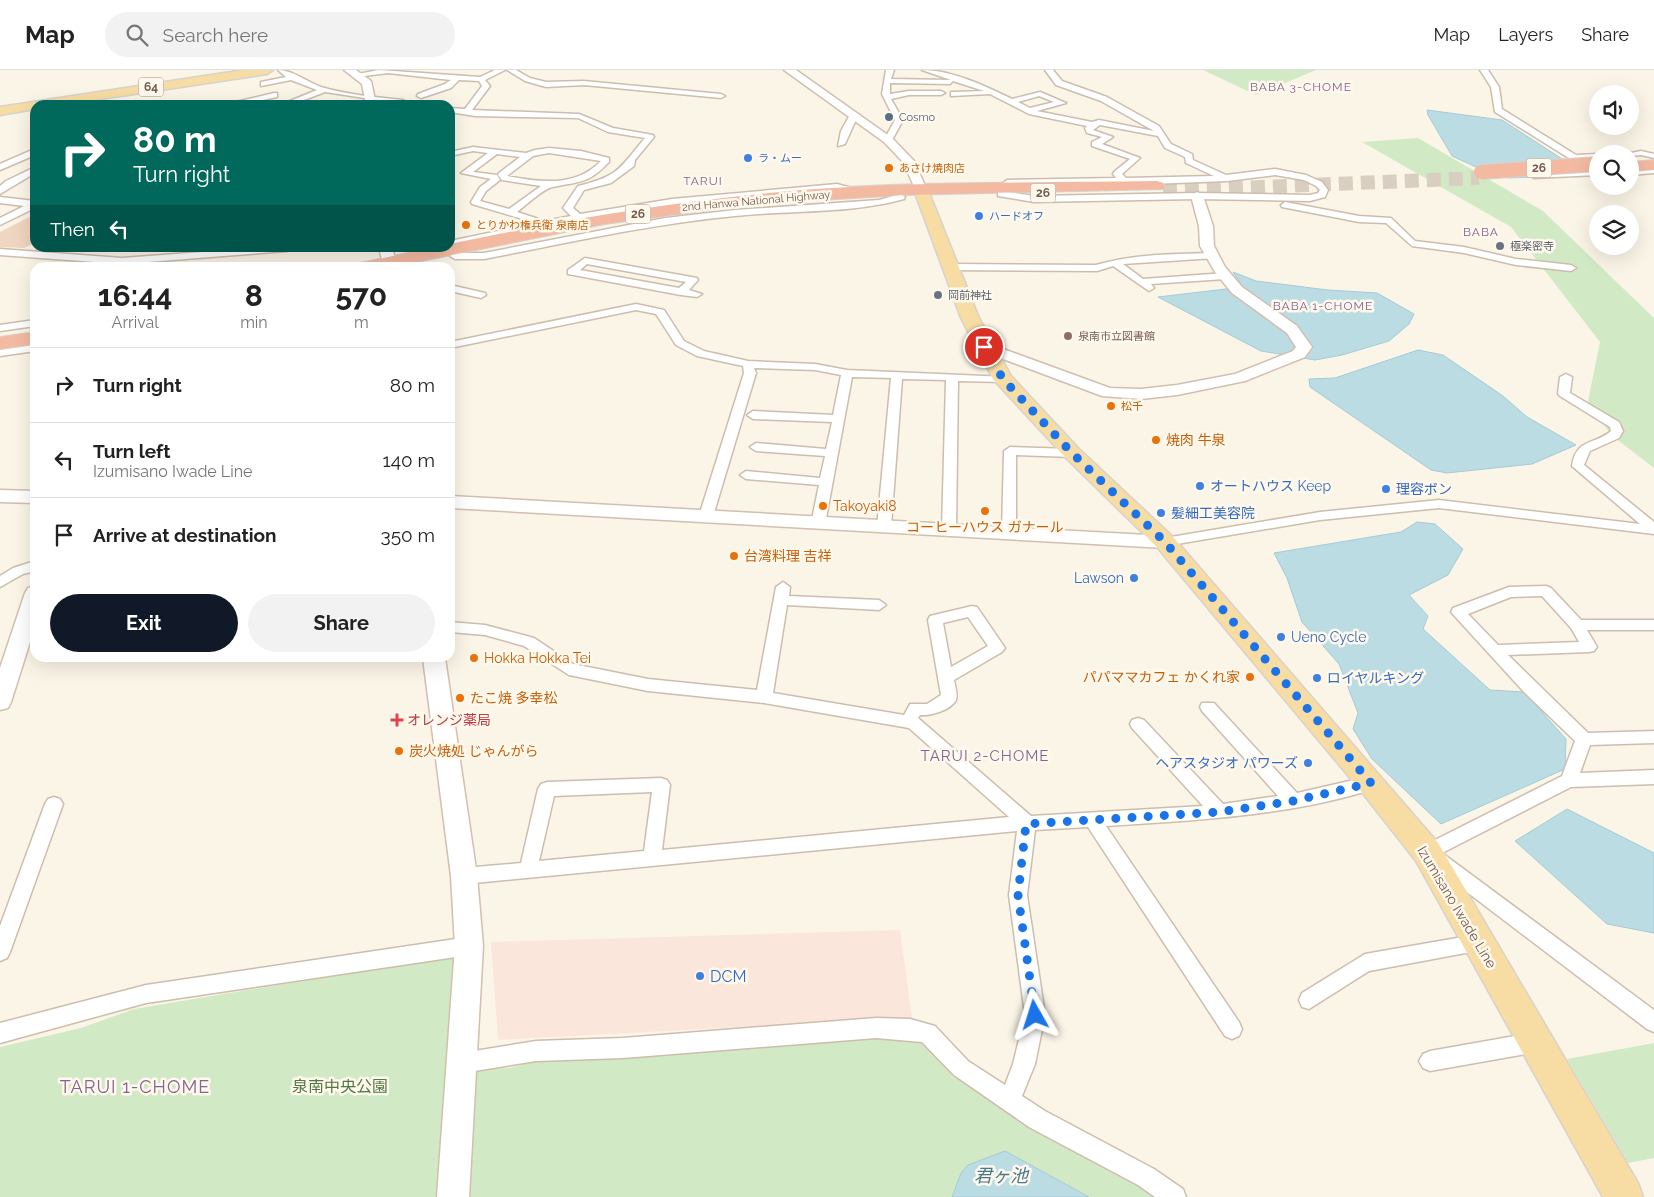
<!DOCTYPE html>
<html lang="en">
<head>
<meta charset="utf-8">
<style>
	:root { --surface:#fff; --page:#f2f2f2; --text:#222; --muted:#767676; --line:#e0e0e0; --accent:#111827 }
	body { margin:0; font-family:Raleway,"Noto Sans JP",sans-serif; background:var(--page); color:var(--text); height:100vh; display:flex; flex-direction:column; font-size:19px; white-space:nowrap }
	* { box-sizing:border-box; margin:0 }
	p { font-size:16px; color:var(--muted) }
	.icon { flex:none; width:28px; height:28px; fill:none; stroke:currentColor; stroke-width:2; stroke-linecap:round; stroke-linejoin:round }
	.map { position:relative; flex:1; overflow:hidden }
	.side { position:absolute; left:30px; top:192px; width:425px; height:400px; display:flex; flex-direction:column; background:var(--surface); border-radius:15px; box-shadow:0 5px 20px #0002 }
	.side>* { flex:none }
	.banner { position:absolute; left:30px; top:30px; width:425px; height:152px; border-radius:15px; box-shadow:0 5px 20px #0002; background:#00695c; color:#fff; overflow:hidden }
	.tools { position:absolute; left:1589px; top:15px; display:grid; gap:10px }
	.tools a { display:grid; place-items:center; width:50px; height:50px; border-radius:50%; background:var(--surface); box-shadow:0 5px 20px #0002; font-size:25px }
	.pin { position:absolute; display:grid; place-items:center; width:42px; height:42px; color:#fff; margin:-21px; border:2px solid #fff; border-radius:50%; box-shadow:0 1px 5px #0007 }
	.me { position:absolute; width:55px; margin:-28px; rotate:354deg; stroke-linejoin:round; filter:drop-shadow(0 0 4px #0008) }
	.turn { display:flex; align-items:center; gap:18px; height:105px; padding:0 20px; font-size:22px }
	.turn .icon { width:65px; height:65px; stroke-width:2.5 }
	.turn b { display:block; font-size:35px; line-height:42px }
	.then { display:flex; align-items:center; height:48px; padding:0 20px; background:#0003; gap:10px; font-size:19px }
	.eta { display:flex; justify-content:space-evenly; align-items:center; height:85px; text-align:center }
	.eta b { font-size:30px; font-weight:700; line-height:35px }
	.cta { display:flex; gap:10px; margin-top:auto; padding:10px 20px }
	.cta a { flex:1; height:58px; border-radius:30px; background:var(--accent); color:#fff; font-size:20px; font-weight:700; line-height:58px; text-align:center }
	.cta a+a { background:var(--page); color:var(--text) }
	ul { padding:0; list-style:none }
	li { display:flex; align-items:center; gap:15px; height:75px; padding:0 20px; border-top:1px solid var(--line) }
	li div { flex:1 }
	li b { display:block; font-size:19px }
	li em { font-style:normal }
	header { display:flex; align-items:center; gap:30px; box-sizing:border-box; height:70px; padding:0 25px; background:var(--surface); border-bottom:1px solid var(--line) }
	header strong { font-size:24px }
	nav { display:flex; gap:28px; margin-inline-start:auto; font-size:18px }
	.search { width:350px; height:45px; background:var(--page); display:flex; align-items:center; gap:12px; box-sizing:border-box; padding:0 18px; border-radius:28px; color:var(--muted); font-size:19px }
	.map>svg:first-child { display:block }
	.commercial { fill:#fbe6db }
	.green { fill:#d2e9c6 }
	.water { fill:#bcdce4; stroke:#a3cbd6 }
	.building { fill:#f0d5c0 }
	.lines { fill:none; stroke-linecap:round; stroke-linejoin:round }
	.highway-tunnel { stroke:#d9cfc0; stroke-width:14; stroke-dasharray:14 8; stroke-linecap:butt }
	.street-casing { stroke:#cdbdad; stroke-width:3 }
	.secondary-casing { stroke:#d2bfae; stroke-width:3 }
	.primary-casing { stroke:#d8d2cd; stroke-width:3 }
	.highway-casing { stroke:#d8d2cd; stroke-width:2 }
	.street { fill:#fff; fill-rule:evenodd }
	.secondary { fill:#fff; fill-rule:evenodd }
	.primary { fill:#f7dca3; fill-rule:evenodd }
	.highway { fill:#f3baa1; fill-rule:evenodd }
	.highway-bridge-casing { stroke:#d8d2cd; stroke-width:16; stroke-linecap:butt }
	.highway-bridge { stroke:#f3baa1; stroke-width:14 }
	.route { stroke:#1a73e8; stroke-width:9; stroke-dasharray:0 16.2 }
	.service-dot { fill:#5c6f8a; stroke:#fef8ed; stroke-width:2 }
	.shop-dot { fill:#3f7fe0; stroke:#fef8ed; stroke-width:2 }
	.food-dot { fill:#e8710a; stroke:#fef8ed; stroke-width:2 }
	.worship-dot { fill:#6b7280; stroke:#fef8ed; stroke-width:2 }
	.education-dot { fill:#8d6e63; stroke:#fef8ed; stroke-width:2 }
	.health-dot { fill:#e0444e; stroke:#fef8ed; stroke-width:2 }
	.labels { text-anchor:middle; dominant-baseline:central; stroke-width:5; stroke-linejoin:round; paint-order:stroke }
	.far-service-label { font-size:11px; fill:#4e5e75; stroke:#fef8ed; text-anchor:start }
	.far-shop-label { font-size:11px; fill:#366cbe; stroke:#fef8ed; text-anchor:start }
	.far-food-label { font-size:11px; fill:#c56008; stroke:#fef8ed; text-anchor:start }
	.far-street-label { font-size:11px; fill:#745d4c; stroke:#fef8ed }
	.far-worship-label { font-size:11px; fill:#5b616d; stroke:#fef8ed; text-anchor:start }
	.far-education-label { font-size:11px; fill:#785e54; stroke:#fef8ed; text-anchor:start }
	.shield { fill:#fef8ed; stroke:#9d8c7c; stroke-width:1 }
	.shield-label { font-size:12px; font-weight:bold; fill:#745d4c }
	.far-neighbourhood-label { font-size:12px; letter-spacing:1px; fill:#846490; stroke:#fef8ed }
	.food-label { font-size:14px; fill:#c56008; stroke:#fef8ed; text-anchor:start }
	.shop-label { font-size:14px; fill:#366cbe; stroke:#fef8ed; text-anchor:start }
	.health-label { font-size:14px; fill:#be3a42; stroke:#fef8ed; text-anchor:start }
	.street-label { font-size:14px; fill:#745d4c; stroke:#fef8ed }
	.neighbourhood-label { font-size:15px; letter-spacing:1px; fill:#846490; stroke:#fef8ed }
	.near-shop-label { font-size:16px; fill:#366cbe; stroke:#fef8ed; text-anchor:start }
	.near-park-label { font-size:16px; fill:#527944; stroke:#fef8ed }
	.near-neighbourhood-label { font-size:18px; letter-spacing:1px; fill:#846490; stroke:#fef8ed }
	.near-water-label { font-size:18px; font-style:italic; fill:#477986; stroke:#fef8ed }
</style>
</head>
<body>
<header>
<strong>Map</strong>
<div class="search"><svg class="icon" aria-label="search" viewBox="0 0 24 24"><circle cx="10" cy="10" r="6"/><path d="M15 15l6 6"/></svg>Search here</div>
<nav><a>Map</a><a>Layers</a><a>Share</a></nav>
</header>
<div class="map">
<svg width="1654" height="1127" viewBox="0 0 1654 1127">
	<rect width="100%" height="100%" fill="#fbf5e7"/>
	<path class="commercial" d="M900 860 912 948 498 970 491 872Z"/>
	<g class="green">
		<path d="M1203 0H1316L1256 25Z"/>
		<path d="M1418 68 1543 141 1654 248V398L1611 365 1588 331 1600 272 1511 157 1362 72Z"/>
		<path d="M456 885 479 1000 509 998 537 991 688 984 771 975 905 967 923 971 965 1013 993 1032 1166 1127H0V977L81 958 134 939Z"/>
		<path d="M1654 973V1088L1628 1093 1567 989Z"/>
	</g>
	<g class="water">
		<path d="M1427 40 1502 50 1587 105 1509 108 1476 97 1452 86 1428 45Z"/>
		<path d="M1233 202 1256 211 1328 220 1377 223 1414 244 1409 254 1389 271 1342 285 1315 290 1261 281 1158 227 1243 217Z"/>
		<path d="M1418 280 1443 285 1503 326 1527 347 1576 375 1532 394 1447 403 1431 400 1310 317 1309 309 1335 308Z"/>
		<path d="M1417 452 1435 454 1463 479 1448 505 1409 525 1428 546 1423 559 1490 620 1524 622 1566 669 1565 699 1441 754 1372 689 1353 659 1358 643 1339 594 1302 552 1287 508 1274 483 1401 462Z"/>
		<path d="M1567 739 1654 783V863L1607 854 1515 771Z"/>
		<path d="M1005 1081 1089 1127H952L961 1103 968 1095Z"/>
	</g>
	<path class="building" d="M35 144V173L24 178 0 177V162Z"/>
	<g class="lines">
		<path class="highway-tunnel" d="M1163 121 1479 108"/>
		<defs>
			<g id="street">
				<path d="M278 0C293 0 307 12 321 17 348 25 376 27 403 30L410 35 325 22 291 35H280L317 20 291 10 261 16V12L286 7Z"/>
				<path d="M379 0 480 7 495 0H505L485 10 490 16 472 40 579 44 613 58 653 65 654 67 635 90 634 96 611 113 584 120 573 138 580 144 672 129 837 114 863 121 859 124 837 120 672 135 578 150 450 177V171L536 153 472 134 471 132 480 117 491 109 461 103 488 83 473 81 450 86V82L473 77 526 83 535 80 549 78 581 81 609 88V92C588 114 581 111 553 117 544 118 525 136 517 142L545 151 571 146 563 138 578 116C619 106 619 99 645 68L608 62 578 48 475 46 450 42V38L465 39 482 16 479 11 459 10 451 18 421 28 417 26 418 24 445 14 451 10 388 3 356 7 352 5ZM549 83 601 91C575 118 540 112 507 106L533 86ZM497 84 520 87 499 103 498 105 502 110 541 116 509 139 480 131 486 121 500 110 497 105 473 102Z"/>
				<path d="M507 0H516L530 8 546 12 584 11 721 24 725 26 721 28 584 15 546 17 525 11Z"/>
				<path d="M886 0H894L891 9 951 10 922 0C952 0 985 16 1012 29L1040 22 1066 33 1037 41 1092 52 1099 50 1154 61 1101 31 1056 15 1045 0H1053L1062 11 1107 27 1159 56 1171 74 1192 84 1193 90 1226 105 1275 99 1306 105 1322 112 1328 120 1325 127 1310 131 1197 129 1034 132 998 126V122L1001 121 1034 126 1197 123 1310 125 1318 123 1320 120 1316 116 1304 110 1275 105 1227 111 1126 115H1004L1003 113 1007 110 1116 108 1113 104 1114 102 1130 89 1092 76V72L1102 67 1087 63 1085 58 1087 56 1029 44 990 24 951 26V22H954L984 21 953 11 950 14 890 13V24L909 21H941L945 23 941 25H909L891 29 903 50 891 72H885L884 70 895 50 882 24ZM1039 26 1054 32 1030 38 1018 32ZM1100 55 1158 66 1165 78 1185 87 1186 93 1214 106 1126 108 1122 104 1140 88 1102 74 1113 67 1093 60Z"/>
				<path d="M1480 0H1488L1499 17 1502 39 1576 85 1598 84V89L1583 90 1587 93 1580 95 1495 42 1491 17Z"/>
				<path d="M274 23H277V27L238 35H223Z"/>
				<path d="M851 43 858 45 845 74 838 76 841 61Z"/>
				<path d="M32 80H35V85L0 100V94Z"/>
				<path d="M1641 81 1654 84V88L1641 85 1630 86V84H1626Z"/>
				<path d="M35 97V103L0 124V116L6 111Z"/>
				<path d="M1654 97V103L1630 105V99Z"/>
				<path d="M1598 99V105L1534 108 1530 105 1534 102Z"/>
				<path d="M901 124 905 127 904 129C850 144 791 140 735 146 650 154 567 173 484 189H455L450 186 455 183H484L665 148 735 140 879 130Z"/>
				<path d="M0 127 35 131V138L0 155V148L24 136 0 133Z"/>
				<path d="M1285 132 1359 146 1391 148 1415 171 1464 177 1516 189 1571 195 1576 198 1571 201 1516 195 1464 183 1412 176 1386 153 1359 152 1282 137 1281 135Z"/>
				<path d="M257 178H292L287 181 122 194 0 185V179L122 188Z"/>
				<path d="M1212 183 1217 186 1215 188 1123 194 1143 209 1225 203 1230 206 1225 209 1151 214 1154 218 1149 221 1113 196 1097 201 949 200 944 197 949 194 1096 195C1134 184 1173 184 1212 183Z"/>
				<path d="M585 188 697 208 698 210 689 220 702 224 697 227 681 225 568 204V200ZM587 194 686 212 679 218 580 200Z"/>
				<path d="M450 215 485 223 486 225 481 228 450 221Z"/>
				<path d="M636 234 664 240 684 271 704 281 748 291 815 294 847 300 1007 307V311L1003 312 958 311 956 460 954 463 949 464 942 460 946 310 902 309 891 457 884 461 877 457 891 308 852 307 825 454 818 458 811 454 819 415 746 409 740 405 746 401 820 408 825 386 756 381 750 377 756 373 826 379 832 352 753 349 747 345 753 341 833 345 841 305 815 300 754 298 756 303 713 446 706 450 699 446 744 303 743 296 697 286 676 275 656 244 636 240 450 278V272Z"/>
				<path d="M35 250V256L0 261V255Z"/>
				<path d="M35 275V281L0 286V280Z"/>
				<path d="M1566 304 1572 307 1570 323 1619 352 1623 361 1619 368 1590 381 1584 395 1654 452V464L1439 438 1320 450 1165 476 1158 472 1165 468 1320 442 1439 430 1640 454 1572 396C1576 368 1595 375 1611 361L1610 357 1560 326 1558 324 1560 307Z"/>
				<path d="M1010 377 1072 379 1078 383 1072 387 1016 385V463L1009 467 1002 463 1004 381Z"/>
				<path d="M35 491V501L23 504 0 517V506L13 498Z"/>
				<path d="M783 512 790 517 789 526 879 530 886 535 879 540 787 535 773 623 904 645 910 634H927L941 625 928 550 930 546 972 536 977 537 1005 578 1002 582 954 610C955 616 958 625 956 630 951 640 931 646 920 645L918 648 1031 746 1203 736 1132 658 1130 654 1132 650 1138 648 1144 650 1223 734 1278 726 1202 641 1200 637 1202 633H1214L1297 723 1371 706 1377 708 1380 713 1377 718C1290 746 1197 750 1106 756L1239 952 1242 959 1239 966 1232 969 1225 966 1088 757 1035 760 1027 825 1045 945 1035 994 1022 1026 1045 1041 1154 1099 1183 1119 1186 1127H1155L1138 1115 1029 1057 954 1005 922 972 876 968 623 988 536 991 462 1003 455 1000 451 993 455 986 462 983 536 971 623 968 876 948 910 949 935 956 968 991 1005 1015 1013 994 1025 945 1009 825 1017 761 464 814 457 812 455 806 457 800 464 798 521 793 538 719 541 714 547 712 661 708 667 710 670 715 662 780 1009 747 909 658 764 633 648 621 569 605 524 576 485 565 450 562V552L485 555 534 568 573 594 648 609 757 620 776 517ZM968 547 988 576 951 597 943 553ZM652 722 644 781 539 791 554 726Z"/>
				<path d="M1546 516 1551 518 1581 550H1654V560H1587L1597 577 1594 581 1589 582 1508 585 1588 663 1654 661V673L1590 675 1580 703 1654 700V714L1571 717 1442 783 1654 940V962L1647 959 1421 787 1418 782 1421 777 1562 706 1575 671 1524 622 1451 542 1453 538 1509 517ZM1542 526 1571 558 1579 572 1498 575 1468 544 1511 527Z"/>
				<path d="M54 727 60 729 63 734 10 882 7 888 0 891V856L45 734 48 729Z"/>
				<path d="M1480 864 1487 867 1490 873 1487 879 1369 901 1309 939 1302 937 1299 930 1302 923 1365 884Z"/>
				<path d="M469 867 476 870 479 876 476 882 469 885 146 933 0 973V953L146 915Z"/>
				<path d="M1537 962 1544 965 1547 972 1544 979 1537 982 1430 1001 1423 998 1419 991 1423 984 1430 981Z"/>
			</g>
			<g id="secondary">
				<path d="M344 0H356L371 11 376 35H366L362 14Z"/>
				<path d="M784 0H796L892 68 914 91 927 120 925 123H917L903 92 884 72Z"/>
				<path d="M1197 122 1203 126 1213 156 1214 176 1225 197 1242 217 1297 256 1312 277 1305 287 1245 311 1177 325 1141 329 1102 326 979 280 976 277 984 272 1110 318 1141 319 1177 315 1235 304 1293 281 1296 277 1287 263 1232 223 1215 202 1200 176 1199 156 1191 126Z"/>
				<path d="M379 178H392L398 198H384Z"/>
				<path d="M0 420 35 421V433L0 432Z"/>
				<path d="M450 426 1165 466 1172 468 1175 472 1172 476 1165 478 450 438Z"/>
				<path d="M35 516V556L11 632 8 638 0 640V598L25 523 28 518Z"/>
				<path d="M423 588H445L477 806 483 876 469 1127H437L455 876 451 806Z"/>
			</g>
			<g id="primary">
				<path d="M244 0H273L267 4 61 35H35V39L0 45V37Z"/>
				<path d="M921 116 928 120 979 248 1011 306 1079 379 1173 467 1438 773 1638 1113 1643 1127H1603L1416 791 1361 721 1157 477 1065 387 993 309 961 248 914 120Z"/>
			</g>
			<g id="highway">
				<path d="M1654 90V100L1630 102V92Z"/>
				<path d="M1157 111 1163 113 1165 116 1163 119 905 125 754 134 605 154 387 198H351L354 194 360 193 431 178H450V174C566 149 683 130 801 120 920 111 1039 113 1157 111Z"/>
				<path d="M35 262V274L0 279V267Z"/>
			</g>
		</defs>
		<use href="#street" class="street-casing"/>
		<use href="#secondary" class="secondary-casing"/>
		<use href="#primary" class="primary-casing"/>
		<use href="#highway" class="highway-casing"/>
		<use href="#street" class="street"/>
		<use href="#secondary" class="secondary"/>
		<use href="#primary" class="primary"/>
		<use href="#highway" class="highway"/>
		<defs>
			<path id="highway-bridge" d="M1481 102 1598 94"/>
		</defs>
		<use href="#highway-bridge" class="highway-bridge-casing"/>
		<use href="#highway-bridge" class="highway-bridge"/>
	</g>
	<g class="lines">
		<path class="route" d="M984 277 1003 309 1072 383 1165 472 1371 713 1293 731 1219 742 1026 754 1018 825 1035 945"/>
	</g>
	<circle class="service-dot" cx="889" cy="47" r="5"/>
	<g class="shop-dot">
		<circle cx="748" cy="88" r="5"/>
		<circle cx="979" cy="146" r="5"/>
		<circle cx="1200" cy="416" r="5"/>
		<circle cx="1386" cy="419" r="5"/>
		<circle cx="1161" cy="443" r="5"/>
		<circle cx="1134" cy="508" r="5"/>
		<circle cx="1281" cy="567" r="5"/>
		<circle cx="1317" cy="608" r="5"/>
		<circle cx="1308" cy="693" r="5"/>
		<circle cx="700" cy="906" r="5"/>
	</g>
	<g class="food-dot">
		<circle cx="889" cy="98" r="5"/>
		<circle cx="466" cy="155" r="5"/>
		<circle cx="1111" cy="336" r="5"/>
		<circle cx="1156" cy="370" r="5"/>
		<circle cx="823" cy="436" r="5"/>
		<circle cx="985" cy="441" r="5"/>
		<circle cx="734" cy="486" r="5"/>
		<circle cx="474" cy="588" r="5"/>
		<circle cx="1250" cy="607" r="5"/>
		<circle cx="460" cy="628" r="5"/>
		<circle cx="399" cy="681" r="5"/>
	</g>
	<g class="worship-dot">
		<circle cx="1500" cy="176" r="5"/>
		<circle cx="938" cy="225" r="5"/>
	</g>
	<circle class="education-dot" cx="1068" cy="266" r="5"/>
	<path class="health-dot" d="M394.5 642.5h5v5h5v5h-5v5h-5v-5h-5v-5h5z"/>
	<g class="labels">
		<g class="far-service-label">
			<text x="899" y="47">Cosmo</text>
		</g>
		<g class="far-shop-label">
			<text x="758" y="88">ラ・ムー</text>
			<text x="989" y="146">ハードオフ</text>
		</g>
		<g class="far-food-label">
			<text x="899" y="98">あさけ焼肉店</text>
			<text x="476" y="155">とりかわ権兵衛 泉南店</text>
			<text x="1121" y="336">松千</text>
		</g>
		<g class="far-street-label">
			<text transform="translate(756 131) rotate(-5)">2nd Hanwa National Highway</text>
		</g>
		<g class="far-worship-label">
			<text x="1510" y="176">極楽密寺</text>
			<text x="948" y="225">岡前神社</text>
		</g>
		<g class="far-education-label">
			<text x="1078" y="266">泉南市立図書館</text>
		</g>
		<g class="shield">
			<rect x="138.5" y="7.5" width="25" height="19" rx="4"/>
			<rect x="1526.5" y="88.5" width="25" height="19" rx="4"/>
			<rect x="1030.5" y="113.5" width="25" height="19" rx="4"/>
			<rect x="625.5" y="134.5" width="25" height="19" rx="4"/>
		</g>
		<g class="shield-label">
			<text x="151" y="17">64</text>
			<text x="1539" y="98">26</text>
			<text x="1043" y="123">26</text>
			<text x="638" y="144">26</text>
		</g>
		<g class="far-neighbourhood-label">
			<text x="1301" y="17">BABA 3-CHOME</text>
			<text x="703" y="111">TARUI</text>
			<text x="1481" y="162">BABA</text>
			<text x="1323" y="236">BABA 1-CHOME</text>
		</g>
		<g class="food-label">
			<text x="1166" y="370">焼肉 牛泉</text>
			<text x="833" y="436">Takoyaki8</text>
			<text x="985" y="457" text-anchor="middle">コーヒーハウス ガナール</text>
			<text x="744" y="486">台湾料理 吉祥</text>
			<text x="484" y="588">Hokka Hokka Tei</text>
			<text x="1240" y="607" text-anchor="end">パパママカフェ かくれ家</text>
			<text x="470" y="628">たこ焼 多幸松</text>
			<text x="409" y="681">炭火焼処 じゃんがら</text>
		</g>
		<g class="shop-label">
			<text x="1210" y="416">オートハウス Keep</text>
			<text x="1396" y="419">理容ボン</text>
			<text x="1171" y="443">髪細工美容院</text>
			<text x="1124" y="508" text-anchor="end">Lawson</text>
			<text x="1291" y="567">Ueno Cycle</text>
			<text x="1327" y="608">ロイヤルキング</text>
			<text x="1298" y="693" text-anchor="end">ヘアスタジオ パワーズ</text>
		</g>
		<g class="health-label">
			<text x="407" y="650">オレンジ薬局</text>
		</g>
		<g class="street-label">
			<text transform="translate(1457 837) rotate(59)">Izumisano Iwade Line</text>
		</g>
		<g class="neighbourhood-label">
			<text x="985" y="686">TARUI 2-CHOME</text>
		</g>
		<g class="near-shop-label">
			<text x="710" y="906">DCM</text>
		</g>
		<g class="near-park-label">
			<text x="340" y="1016">泉南中央公園</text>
		</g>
		<g class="near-neighbourhood-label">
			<text x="135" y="1016">TARUI 1-CHOME</text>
		</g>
		<g class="near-water-label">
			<text x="1001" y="1105">君ヶ池</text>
		</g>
	</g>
</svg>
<div class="tools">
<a><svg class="icon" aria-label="sound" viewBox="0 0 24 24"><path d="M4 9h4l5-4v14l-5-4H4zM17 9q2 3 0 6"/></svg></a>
<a><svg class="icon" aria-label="search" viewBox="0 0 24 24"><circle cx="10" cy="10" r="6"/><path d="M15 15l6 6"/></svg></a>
<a><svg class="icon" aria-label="layers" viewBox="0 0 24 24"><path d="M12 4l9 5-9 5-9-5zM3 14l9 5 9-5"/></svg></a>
</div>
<div class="pin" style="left:984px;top:277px;background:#d93025"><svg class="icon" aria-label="arrive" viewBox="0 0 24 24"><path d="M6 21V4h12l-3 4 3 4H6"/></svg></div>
<svg class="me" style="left:1035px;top:945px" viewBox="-20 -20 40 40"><path d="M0-17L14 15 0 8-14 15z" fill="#1a73e8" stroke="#fff" stroke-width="4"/></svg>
<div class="banner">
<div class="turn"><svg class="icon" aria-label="right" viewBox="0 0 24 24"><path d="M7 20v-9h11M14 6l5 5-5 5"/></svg><div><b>80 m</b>Turn right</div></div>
<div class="then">Then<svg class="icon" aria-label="left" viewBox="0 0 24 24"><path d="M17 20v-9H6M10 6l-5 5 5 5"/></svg></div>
</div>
<section class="side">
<div class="eta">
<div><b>16:44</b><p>Arrival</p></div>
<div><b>8</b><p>min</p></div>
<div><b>570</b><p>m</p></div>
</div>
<ul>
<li><svg class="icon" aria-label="right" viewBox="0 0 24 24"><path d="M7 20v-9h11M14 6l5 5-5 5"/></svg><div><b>Turn right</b></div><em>80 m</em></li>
<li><svg class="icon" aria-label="left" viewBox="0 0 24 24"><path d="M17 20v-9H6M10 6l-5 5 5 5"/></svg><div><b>Turn left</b><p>Izumisano Iwade Line</p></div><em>140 m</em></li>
<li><svg class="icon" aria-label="arrive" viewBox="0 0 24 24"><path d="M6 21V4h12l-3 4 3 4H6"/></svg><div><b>Arrive at destination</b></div><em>350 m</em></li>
</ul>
<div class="cta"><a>Exit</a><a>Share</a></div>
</section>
</div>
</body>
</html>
